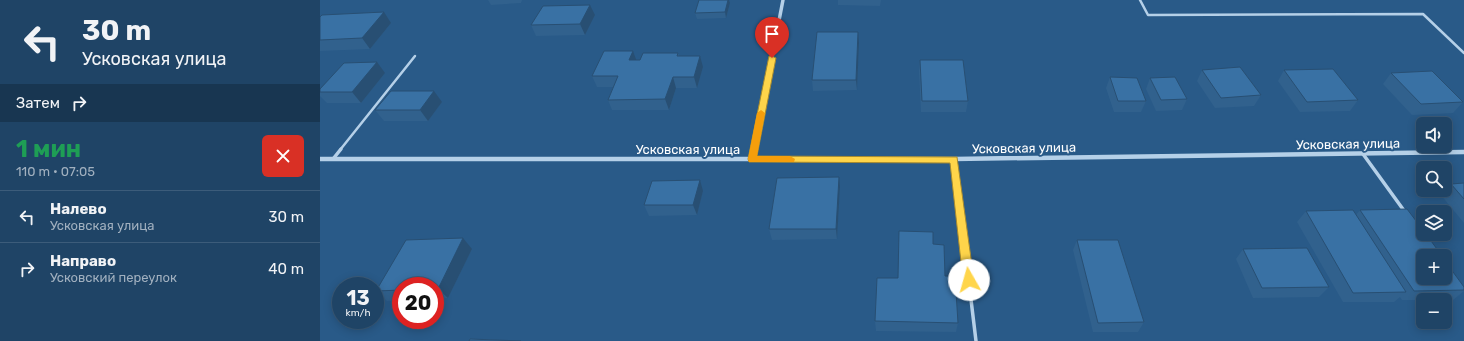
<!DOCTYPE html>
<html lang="ru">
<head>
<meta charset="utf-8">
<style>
	:root { --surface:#1f4466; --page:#274b6c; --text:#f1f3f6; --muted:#a1b0bf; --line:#3c5c7a }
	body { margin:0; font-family:Rubik,sans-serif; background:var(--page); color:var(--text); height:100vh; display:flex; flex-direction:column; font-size:15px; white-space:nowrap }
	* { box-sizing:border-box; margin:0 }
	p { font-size:13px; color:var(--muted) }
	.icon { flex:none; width:22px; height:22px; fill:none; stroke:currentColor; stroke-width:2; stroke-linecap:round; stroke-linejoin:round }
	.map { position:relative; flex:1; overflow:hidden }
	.side { display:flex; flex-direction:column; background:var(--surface); width:320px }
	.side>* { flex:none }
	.banner { background:#1f4466; color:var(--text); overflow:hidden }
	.buttons { position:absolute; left:1096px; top:117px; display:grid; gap:8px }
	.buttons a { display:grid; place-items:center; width:36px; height:36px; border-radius:6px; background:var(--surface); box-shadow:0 2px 10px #0003,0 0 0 1px var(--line); font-size:20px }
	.speed { position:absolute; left:12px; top:277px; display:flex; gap:8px; font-size:20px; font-weight:700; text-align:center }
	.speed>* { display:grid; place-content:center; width:52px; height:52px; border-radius:50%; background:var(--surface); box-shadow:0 2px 10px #0003,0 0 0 1px var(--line); line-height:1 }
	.speed small { font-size:10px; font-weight:400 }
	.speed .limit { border:6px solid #d22; background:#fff; color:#111 }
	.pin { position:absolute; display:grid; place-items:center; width:34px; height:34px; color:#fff; margin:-41px -17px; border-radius:50% 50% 50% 0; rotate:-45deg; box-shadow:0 0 4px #0007 }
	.pin .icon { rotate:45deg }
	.me { position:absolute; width:44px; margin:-22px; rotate:353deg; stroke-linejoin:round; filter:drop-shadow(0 0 3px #0008) }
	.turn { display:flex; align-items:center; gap:14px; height:84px; padding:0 16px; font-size:18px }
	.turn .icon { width:52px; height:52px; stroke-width:2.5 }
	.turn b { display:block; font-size:28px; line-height:34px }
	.then { display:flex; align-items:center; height:38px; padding:0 16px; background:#0003; gap:8px; font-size:15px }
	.round { display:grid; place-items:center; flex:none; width:42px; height:42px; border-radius:6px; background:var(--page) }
	.head { display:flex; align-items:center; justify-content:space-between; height:68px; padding:0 16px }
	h1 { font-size:24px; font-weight:700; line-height:30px; color:#1e9e55 }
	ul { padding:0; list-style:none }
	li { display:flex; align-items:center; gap:12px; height:52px; padding:0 16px; border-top:1px solid var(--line) }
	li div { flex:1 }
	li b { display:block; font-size:15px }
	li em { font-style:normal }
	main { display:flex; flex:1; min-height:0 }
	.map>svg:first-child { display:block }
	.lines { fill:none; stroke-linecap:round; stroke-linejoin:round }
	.service-far1 { stroke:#b5d0e8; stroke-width:2.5 }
	.service { stroke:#b5d0e8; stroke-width:3.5 }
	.minor-far1 { stroke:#b5d0e8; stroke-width:3.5 }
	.minor { stroke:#b5d0e8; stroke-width:4.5 }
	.wall { fill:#31618d }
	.shaded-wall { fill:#284f73 }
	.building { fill:#3971a4; stroke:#284f73 }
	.route { fill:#ffd54a; stroke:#a68a30 }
	.slow { fill:#f59e0b }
	.labels { text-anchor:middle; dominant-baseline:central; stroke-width:4; stroke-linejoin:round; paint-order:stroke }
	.street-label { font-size:13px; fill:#fff; stroke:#295a88 }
</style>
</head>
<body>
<main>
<section class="side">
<div class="banner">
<div class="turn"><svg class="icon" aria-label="left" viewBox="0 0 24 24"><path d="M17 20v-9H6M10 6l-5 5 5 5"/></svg><div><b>30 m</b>Усковская улица</div></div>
<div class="then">Затем<svg class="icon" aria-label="right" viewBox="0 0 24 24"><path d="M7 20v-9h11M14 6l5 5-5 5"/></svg></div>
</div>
<div class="head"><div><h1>1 мин</h1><p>110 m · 07:05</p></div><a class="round" style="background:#d93025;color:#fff"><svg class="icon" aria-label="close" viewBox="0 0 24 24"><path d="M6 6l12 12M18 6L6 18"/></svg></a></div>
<ul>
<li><svg class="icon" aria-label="left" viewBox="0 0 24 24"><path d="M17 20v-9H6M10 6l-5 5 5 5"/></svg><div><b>Налево</b><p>Усковская улица</p></div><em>30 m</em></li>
<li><svg class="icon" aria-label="right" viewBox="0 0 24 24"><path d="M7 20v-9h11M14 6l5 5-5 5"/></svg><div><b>Направо</b><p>Усковский переулок</p></div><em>40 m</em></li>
</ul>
</section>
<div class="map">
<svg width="1144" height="341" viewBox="0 0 1144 341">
	<rect width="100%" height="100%" fill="#295a88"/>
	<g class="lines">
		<g class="service-far1">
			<path d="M820 0 828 15 1103 14 1144 53"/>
			<path d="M20 150 95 56"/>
		</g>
		<g class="service">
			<path d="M1043 154 1085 212"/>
			<path d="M13 159 21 149"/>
			<path d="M634 159 656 341"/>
		</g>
		<path class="minor-far1" d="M434 150 463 0"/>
		<g class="minor">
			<path d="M0 159H634L1144 152"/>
			<path d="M432 159 434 149"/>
		</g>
	</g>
	<g class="wall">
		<path d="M168 0H202L201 3 171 5Z"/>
		<path d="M379 0H409L410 3 406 18 377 19 375 13Z"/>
		<path d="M518 0H561L560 6 518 5Z"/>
		<path d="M275 15 265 35 216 36 211 25Z"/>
		<path d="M0 17 71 23 50 49 0 51Z"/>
		<path d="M539 43 537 90 493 91 492 80Z"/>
		<path d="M358 53 359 56 383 67 377 88H356L349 110H292L288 100 293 87H277L272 76 316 60H320Z"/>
		<path d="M600 60 648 101 646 112H601L599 71Z"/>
		<path d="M882 70 941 95 934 106 895 108 877 81Z"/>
		<path d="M964 70 1038 100 1030 111 980 112 958 81Z"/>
		<path d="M65 73 41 103H7L0 96V89Z"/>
		<path d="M1071 73 1143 102 1133 113 1092 115 1063 84Z"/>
		<path d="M790 77 826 101 821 112H794L786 88Z"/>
		<path d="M830 78 867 99 862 110 836 111 826 89Z"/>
		<path d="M122 102 108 121H64L55 110Z"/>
		<path d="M1144 183V223L1120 194 1131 184Z"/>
		<path d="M520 187 517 239 452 240 449 229Z"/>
		<path d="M383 191 377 215 329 216 324 205Z"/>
		<path d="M1040 210 1144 287V291L1133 300H1082L1080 297 1074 302H1023L977 222 986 211 1036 215Z"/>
		<path d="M757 240 824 322 818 332H773L753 250Z"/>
		<path d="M613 244 625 276 638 323 636 332 556 331 555 321 578 278Z"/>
		<path d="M152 249 128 298 115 299V286H81V300L67 301 56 291Z"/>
		<path d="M923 249 1009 287 999 297 933 298 916 259Z"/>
	</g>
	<g class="shaded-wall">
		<path d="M408 0H409L410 3 406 18 405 12Z"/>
		<path d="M270 5 275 15 265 35 260 24Z"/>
		<path d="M64 12 71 23 50 49 42 38Z"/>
		<path d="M538 32 539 43 537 90 536 80Z"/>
		<path d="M313 51 317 62 309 60Z"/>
		<path d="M380 56 383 67 377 88 374 77Z"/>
		<path d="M57 62 65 73 41 103 32 92Z"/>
		<path d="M353 77 356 88 349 110 345 99Z"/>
		<path d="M114 91 122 102 108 121 100 110Z"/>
		<path d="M519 177 520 187 517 239 516 229Z"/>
		<path d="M380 180 383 191 377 215 373 205Z"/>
		<path d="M143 238 152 249 128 298 118 289Z"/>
	</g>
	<g class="building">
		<path d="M379 0H408L405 12 375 13Z"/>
		<path d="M270 5 260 24 211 25 223 6Z"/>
		<path d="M64 12 42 38 0 40V17L2 15Z"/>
		<path d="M497 32H538L536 80H492Z"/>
		<path d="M284 51H313L309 60H320L323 53H358L357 56H380L374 77H353L345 99 288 100 298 76H272Z"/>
		<path d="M600 60H643L648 101H602Z"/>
		<path d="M57 62 32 92H0V89L24 63Z"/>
		<path d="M920 67 941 95 901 98 882 70Z"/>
		<path d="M1013 69 1038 100 987 102 964 70Z"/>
		<path d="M1112 71 1143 102 1101 104 1071 73Z"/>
		<path d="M790 77 817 78 826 101H798Z"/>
		<path d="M855 77 867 99 841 100 830 78Z"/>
		<path d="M71 91H114L100 110H55Z"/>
		<path d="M519 177 516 229H449L457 178Z"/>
		<path d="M380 180 373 205H324L332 181Z"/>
		<path d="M1144 183V199L1131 184Z"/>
		<path d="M1087 209 1103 230V234H1106L1122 256H1103V278H1125V261L1144 287V290L1094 291 1040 210Z"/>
		<path d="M1033 210 1086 292 1033 293 986 211Z"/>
		<path d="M579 231 613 232V244L624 245 625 276H635L638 323 555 321 557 278H578Z"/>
		<path d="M143 238 118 289H115V286H81V290L56 291 86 240Z"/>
		<path d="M757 240H798L824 322 778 323Z"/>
		<path d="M987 248 1009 287 942 288 923 249Z"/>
		<path d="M150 339 201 341H149Z"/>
	</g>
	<path class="route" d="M449 56H452L456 58 437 156 637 157 654 280 652 284 649 285 645 284 643 280 630 163 429 162 428 159Z"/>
	<path class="slow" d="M441 110 445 113 437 156H470L475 159 474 162H429L428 159 437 113Z"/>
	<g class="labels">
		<g class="street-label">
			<text transform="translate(1028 144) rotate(-1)">Усковская улица</text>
			<text transform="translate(704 148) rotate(-1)">Усковская улица</text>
			<text x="368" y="149">Усковская улица</text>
		</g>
	</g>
</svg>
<div class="buttons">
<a><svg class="icon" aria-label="sound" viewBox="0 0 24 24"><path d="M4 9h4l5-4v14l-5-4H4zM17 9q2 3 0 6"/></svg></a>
<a><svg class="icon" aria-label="search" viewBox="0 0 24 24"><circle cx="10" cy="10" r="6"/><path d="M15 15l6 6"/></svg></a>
<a><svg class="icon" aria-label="layers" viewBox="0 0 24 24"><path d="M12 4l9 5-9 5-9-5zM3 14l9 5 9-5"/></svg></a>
<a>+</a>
<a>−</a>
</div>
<div class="speed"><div>13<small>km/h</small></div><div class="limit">20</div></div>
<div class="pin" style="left:452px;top:58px;background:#d93025"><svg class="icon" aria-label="arrive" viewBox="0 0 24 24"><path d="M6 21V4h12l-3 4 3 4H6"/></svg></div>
<svg class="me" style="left:649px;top:280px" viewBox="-20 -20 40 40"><circle r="19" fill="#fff"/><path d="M0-13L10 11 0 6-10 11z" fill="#ffd54a"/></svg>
</div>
</main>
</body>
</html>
